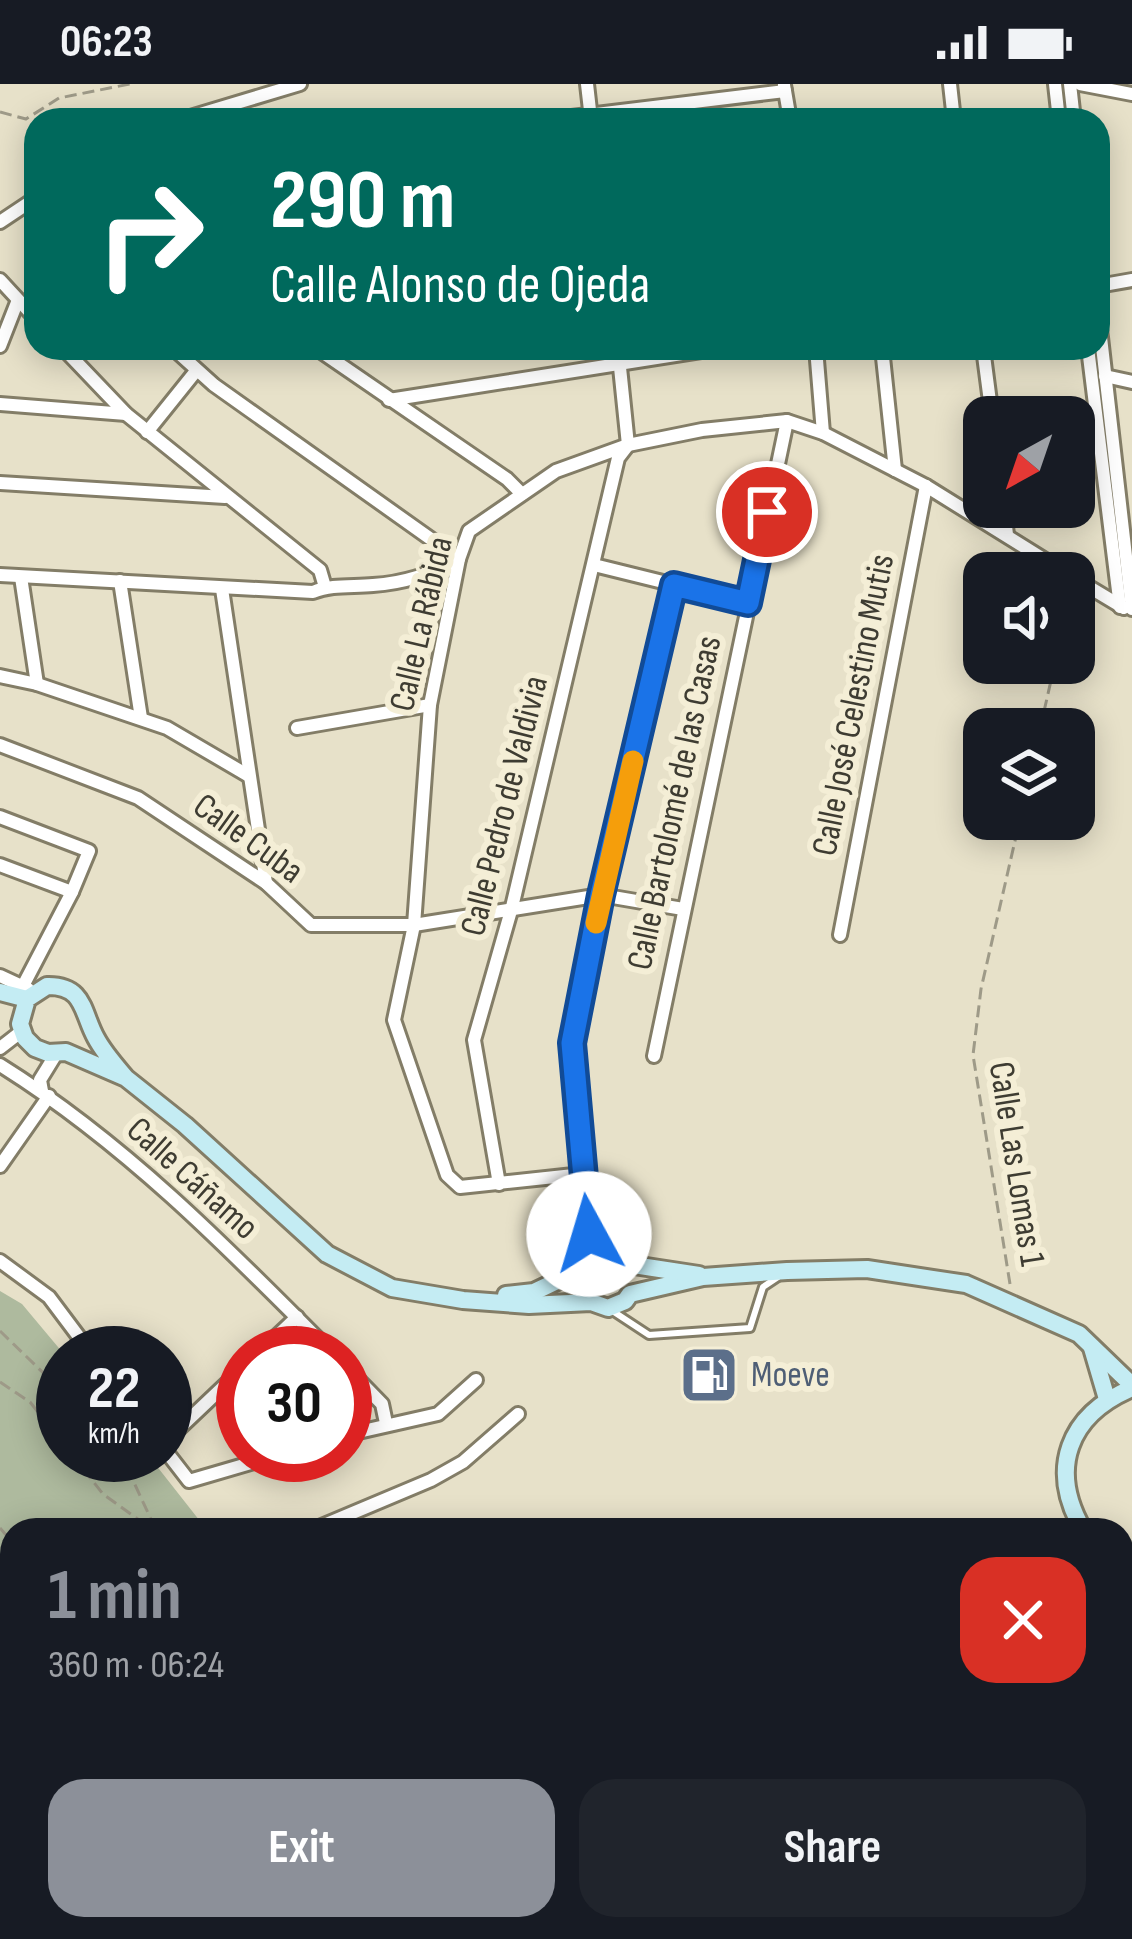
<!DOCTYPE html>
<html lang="en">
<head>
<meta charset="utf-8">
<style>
	:root { --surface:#171b24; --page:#20242c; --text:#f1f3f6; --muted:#9ea1a6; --accent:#8c9099 }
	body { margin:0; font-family:"Sofia Sans Condensed",sans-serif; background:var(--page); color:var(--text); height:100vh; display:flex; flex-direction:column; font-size:45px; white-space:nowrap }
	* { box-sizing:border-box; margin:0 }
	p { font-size:39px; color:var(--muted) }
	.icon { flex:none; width:66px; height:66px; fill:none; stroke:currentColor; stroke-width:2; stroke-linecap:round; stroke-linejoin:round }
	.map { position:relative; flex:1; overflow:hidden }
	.details { position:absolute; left:0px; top:1434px; width:1134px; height:423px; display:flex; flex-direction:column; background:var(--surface); border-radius:36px 36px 0 0; box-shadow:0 6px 30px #0003 }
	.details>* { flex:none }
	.banner { position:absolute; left:24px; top:24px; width:1086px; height:252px; border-radius:36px; box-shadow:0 6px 30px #0003; background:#00695c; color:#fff; overflow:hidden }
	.needle { width:78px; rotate:220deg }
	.controls { position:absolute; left:963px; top:312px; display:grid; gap:24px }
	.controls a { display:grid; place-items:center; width:132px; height:132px; border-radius:24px; background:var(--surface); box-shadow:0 6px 30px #0003; font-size:60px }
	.speed { position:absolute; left:36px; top:1242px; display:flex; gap:24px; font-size:60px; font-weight:700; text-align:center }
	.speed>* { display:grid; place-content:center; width:156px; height:156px; border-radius:50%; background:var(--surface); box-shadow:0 6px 30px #0003; line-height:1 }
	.speed small { font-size:30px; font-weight:400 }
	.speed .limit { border:18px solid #d22; background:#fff; color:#111 }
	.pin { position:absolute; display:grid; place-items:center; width:102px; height:102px; color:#fff; margin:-51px; border:6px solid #fff; border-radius:50%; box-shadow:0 3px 12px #0007 }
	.me { position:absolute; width:132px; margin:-66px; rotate:354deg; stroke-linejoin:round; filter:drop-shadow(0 0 9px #0008) }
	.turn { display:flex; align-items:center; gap:42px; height:252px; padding:0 48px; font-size:54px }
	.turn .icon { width:156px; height:156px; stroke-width:2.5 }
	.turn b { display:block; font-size:84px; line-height:102px }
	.round { display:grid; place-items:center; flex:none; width:126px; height:126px; border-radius:36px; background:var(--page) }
	.summary { display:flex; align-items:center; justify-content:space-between; height:204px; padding:0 48px }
	h1 { font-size:72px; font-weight:700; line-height:90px; color:var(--accent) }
	.primary-button { display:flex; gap:24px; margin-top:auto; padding:24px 48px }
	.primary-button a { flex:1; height:138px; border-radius:36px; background:var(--accent); color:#fff; font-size:48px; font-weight:700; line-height:138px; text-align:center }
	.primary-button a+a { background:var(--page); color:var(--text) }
	.status { display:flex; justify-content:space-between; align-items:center; height:84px; padding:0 60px; background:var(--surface); direction:ltr }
	.status svg { height:33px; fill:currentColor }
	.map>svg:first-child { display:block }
	.green { fill:#aeba9e }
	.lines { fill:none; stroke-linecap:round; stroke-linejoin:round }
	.lane-casing { stroke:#837d67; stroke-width:12 }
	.street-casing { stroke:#837d67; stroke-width:18 }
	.secondary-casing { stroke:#837d67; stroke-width:22 }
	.path { stroke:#9e9a88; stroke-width:3; stroke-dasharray:12 6; stroke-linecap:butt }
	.lane { stroke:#fff; stroke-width:6 }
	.street { stroke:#fff; stroke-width:12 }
	.secondary { stroke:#c4ecf3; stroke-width:16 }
	.route-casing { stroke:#114b97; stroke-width:30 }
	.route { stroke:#1a73e8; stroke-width:21 }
	.slow { stroke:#f59e0b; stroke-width:21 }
	.labels { text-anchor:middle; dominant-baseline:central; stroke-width:12; stroke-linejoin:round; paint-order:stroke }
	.street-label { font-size:36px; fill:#3e3c32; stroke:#f4eed6 }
	.service-label { font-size:36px; fill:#4e5e75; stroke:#f4eed6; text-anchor:start }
</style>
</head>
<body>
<div class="status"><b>06:23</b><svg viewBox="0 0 49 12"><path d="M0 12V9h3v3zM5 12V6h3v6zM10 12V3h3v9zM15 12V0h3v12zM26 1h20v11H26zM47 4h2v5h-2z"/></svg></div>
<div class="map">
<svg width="1132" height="1855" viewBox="0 0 1132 1855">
	<rect width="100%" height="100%" fill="#e7e1c9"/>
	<path class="green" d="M0 1207 22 1220 63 1269V1371H148L207 1446H12V1840L0 1853Z"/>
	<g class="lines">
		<defs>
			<path id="lane" d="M611 1226 649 1251 750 1244 763 1203 778 1193"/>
			<g id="street">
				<path d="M587 0 591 35"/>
				<path d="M950 0 954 36"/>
				<path d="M1055 0 1059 36"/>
				<path d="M1070 0 1074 36"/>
				<path d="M1080 0 1132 10"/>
				<path d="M784 1 790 36"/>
				<path d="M180 36 300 0"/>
				<path d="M547 36 785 7"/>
				<path d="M0 138 36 114"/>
				<path d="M0 196 36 235"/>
				<path d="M1098 202 1132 196"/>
				<path d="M1098 227 1132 525"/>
				<path d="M0 262 18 216"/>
				<path d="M63 264 126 330 320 486 325 503"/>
				<path d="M316 264 507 395 522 410"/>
				<path d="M816 264 823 349"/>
				<path d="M882 264 895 386"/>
				<path d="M983 264 992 333"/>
				<path d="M1088 264 1120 523"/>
				<path d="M1105 292 1132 298"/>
				<path d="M389 316 720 264"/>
				<path d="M0 320 126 330"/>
				<path d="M147 348 196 287"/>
				<path d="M0 399 225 413"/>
				<path d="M1004 423 1007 451"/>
				<path d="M594 481 748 519"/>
				<path d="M0 491 313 508C332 500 353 503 373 501 405 499 432 490 459 475L214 301 173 264"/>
				<path d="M21 493 37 600"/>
				<path d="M1074 494 1124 524"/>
				<path d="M120 497 141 634"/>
				<path d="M222 505 266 799"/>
				<path d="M0 592 37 600 167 644 249 692"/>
				<path d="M297 644 430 621"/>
				<path d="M0 661 138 714 266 799 311 841H414L601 811 683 825"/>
				<path d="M0 733 89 767 72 808 23 902"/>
				<path d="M0 781 72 808"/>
				<path d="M840 851 926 402"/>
				<path d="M0 892 28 905"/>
				<path d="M0 964 22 947"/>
				<path d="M654 972 787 337"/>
				<path d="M0 981C125 1059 229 1165 332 1269"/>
				<path d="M42 1007 40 996 56 970"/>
				<path d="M0 1082 49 1012"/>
				<path d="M583 1090 460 1103 447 1091 394 936 414 841 430 621 459 475 469 447 556 387 628 361 702 346 787 337 823 349 926 402 1066 489"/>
				<path d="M499 1100 474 956 512 823 618 374 628 361 618 264"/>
				<path d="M0 1177 49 1213 91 1269"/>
				<path d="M586 1181 589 1151 572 959 601 811 674 501"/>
				<path d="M259 1269 297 1233"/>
				<path d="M345 1282 382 1320 386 1339"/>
				<path d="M345 1351 438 1330 476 1296"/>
				<path d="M165 1358 243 1284"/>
				<path d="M165 1366 189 1397 278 1371"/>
				<path d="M312 1446 431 1396 463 1378 518 1330"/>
				<path d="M1122 1727 1132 1659"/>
				<path d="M1092 1855 1095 1845"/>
			</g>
			<g id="secondary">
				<path d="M0 908 27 915"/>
				<path d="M126 994C115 981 104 969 96 954 82 929 85 901 47 902L27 915 20 940 25 954 35 964 48 969 66 968 126 994 185 1041 327 1170 392 1204 463 1216 529 1221 591 1218 608 1224 625 1217 630 1210 703 1193 787 1187 867 1185 966 1200 1079 1250 1132 1301"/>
				<path d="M506 1211 534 1208 584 1184 599 1172 613 1171 627 1180 699 1191"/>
				<path d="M1092 1264 1107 1315"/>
				<path d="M1083 1446C1048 1385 1068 1331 1132 1304"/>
				<path d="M1122 1476 1132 1480"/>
			</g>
		</defs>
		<use href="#lane" class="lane-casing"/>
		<use href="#street" class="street-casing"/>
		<use href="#secondary" class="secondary-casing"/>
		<g class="path">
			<path d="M0 28 26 35 59 14 130 0"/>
			<path d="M1040 645 1055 579"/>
			<path d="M1010 1200 973 971 981 905 1020 735"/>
			<path d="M0 1247 63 1308"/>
			<path d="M0 1298 30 1318 63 1360"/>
			<path d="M72 1371 103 1410 153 1446"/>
			<path d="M115 1371 130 1390 156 1446"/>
			<path d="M0 1444 12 1458"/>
			<path d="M1122 1506V1516"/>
			<path d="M0 1757 12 1739"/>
			<path d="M154 1845 158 1855"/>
			<path d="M158 1845 176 1855"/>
			<path d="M0 1854 12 1836"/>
			<path d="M141 1855 149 1845"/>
			<path d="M286 1855 293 1845"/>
			<path d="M994 1855 996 1845"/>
			<path d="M1126 1855 1132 1838"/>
		</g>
		<use href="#lane" class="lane"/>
		<use href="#street" class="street"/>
		<use href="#secondary" class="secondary"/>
	</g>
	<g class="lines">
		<defs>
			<path id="route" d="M589 1150 572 959 601 811 674 501 748 519 767 428"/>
		</defs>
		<use href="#route" class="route-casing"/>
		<use href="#route" class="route"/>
		<path class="slow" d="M596 839 633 677"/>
	</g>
	<defs>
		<symbol id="fuel-square" viewBox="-11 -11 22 22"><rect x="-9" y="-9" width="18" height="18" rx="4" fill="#5c6f8a" stroke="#f4eed6"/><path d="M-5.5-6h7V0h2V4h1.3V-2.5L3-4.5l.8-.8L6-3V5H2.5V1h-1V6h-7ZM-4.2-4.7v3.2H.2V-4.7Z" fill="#fff"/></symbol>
	</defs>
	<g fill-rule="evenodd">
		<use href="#fuel-square" x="676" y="1258" width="66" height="66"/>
	</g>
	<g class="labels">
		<g class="street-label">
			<text transform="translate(422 540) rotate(-77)">Calle La Rábida</text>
			<text transform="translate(854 621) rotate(-79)">Calle José Celestino Mutis</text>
			<text transform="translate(675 719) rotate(-78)">Calle Bartolomé de las Casas</text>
			<text transform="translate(505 722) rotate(-76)">Calle Pedro de Valdivia</text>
			<text transform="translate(248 755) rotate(36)">Calle Cuba</text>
			<text transform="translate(1016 1080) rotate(81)">Calle Las Lomas 1</text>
			<text transform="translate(192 1095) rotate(42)">Calle Cáñamo</text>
		</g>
		<g class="service-label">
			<text x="751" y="1291">Moeve</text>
		</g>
	</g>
</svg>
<div class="controls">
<a><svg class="needle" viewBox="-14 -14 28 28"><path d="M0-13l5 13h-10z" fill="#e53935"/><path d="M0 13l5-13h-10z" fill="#9ea1a6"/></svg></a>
<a><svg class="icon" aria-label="sound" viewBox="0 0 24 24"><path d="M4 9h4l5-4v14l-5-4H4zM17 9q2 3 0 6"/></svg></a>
<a><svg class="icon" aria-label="layers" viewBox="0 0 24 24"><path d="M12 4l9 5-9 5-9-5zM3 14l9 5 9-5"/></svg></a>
</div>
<div class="speed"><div>22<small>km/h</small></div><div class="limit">30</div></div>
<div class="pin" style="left:767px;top:428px;background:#d93025"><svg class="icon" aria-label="arrive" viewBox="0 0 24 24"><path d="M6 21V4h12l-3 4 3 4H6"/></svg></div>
<svg class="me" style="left:589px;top:1150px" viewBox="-20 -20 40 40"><circle r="19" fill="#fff"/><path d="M0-13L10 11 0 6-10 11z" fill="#1a73e8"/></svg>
<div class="banner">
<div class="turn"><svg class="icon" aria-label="right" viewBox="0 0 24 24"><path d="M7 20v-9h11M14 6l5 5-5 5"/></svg><div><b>290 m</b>Calle Alonso de Ojeda</div></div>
</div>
<section class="details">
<div class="summary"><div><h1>1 min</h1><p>360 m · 06:24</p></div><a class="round" style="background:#d93025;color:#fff"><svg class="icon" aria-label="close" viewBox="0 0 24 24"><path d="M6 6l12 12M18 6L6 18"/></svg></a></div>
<div class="primary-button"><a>Exit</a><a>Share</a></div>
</section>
</div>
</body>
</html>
